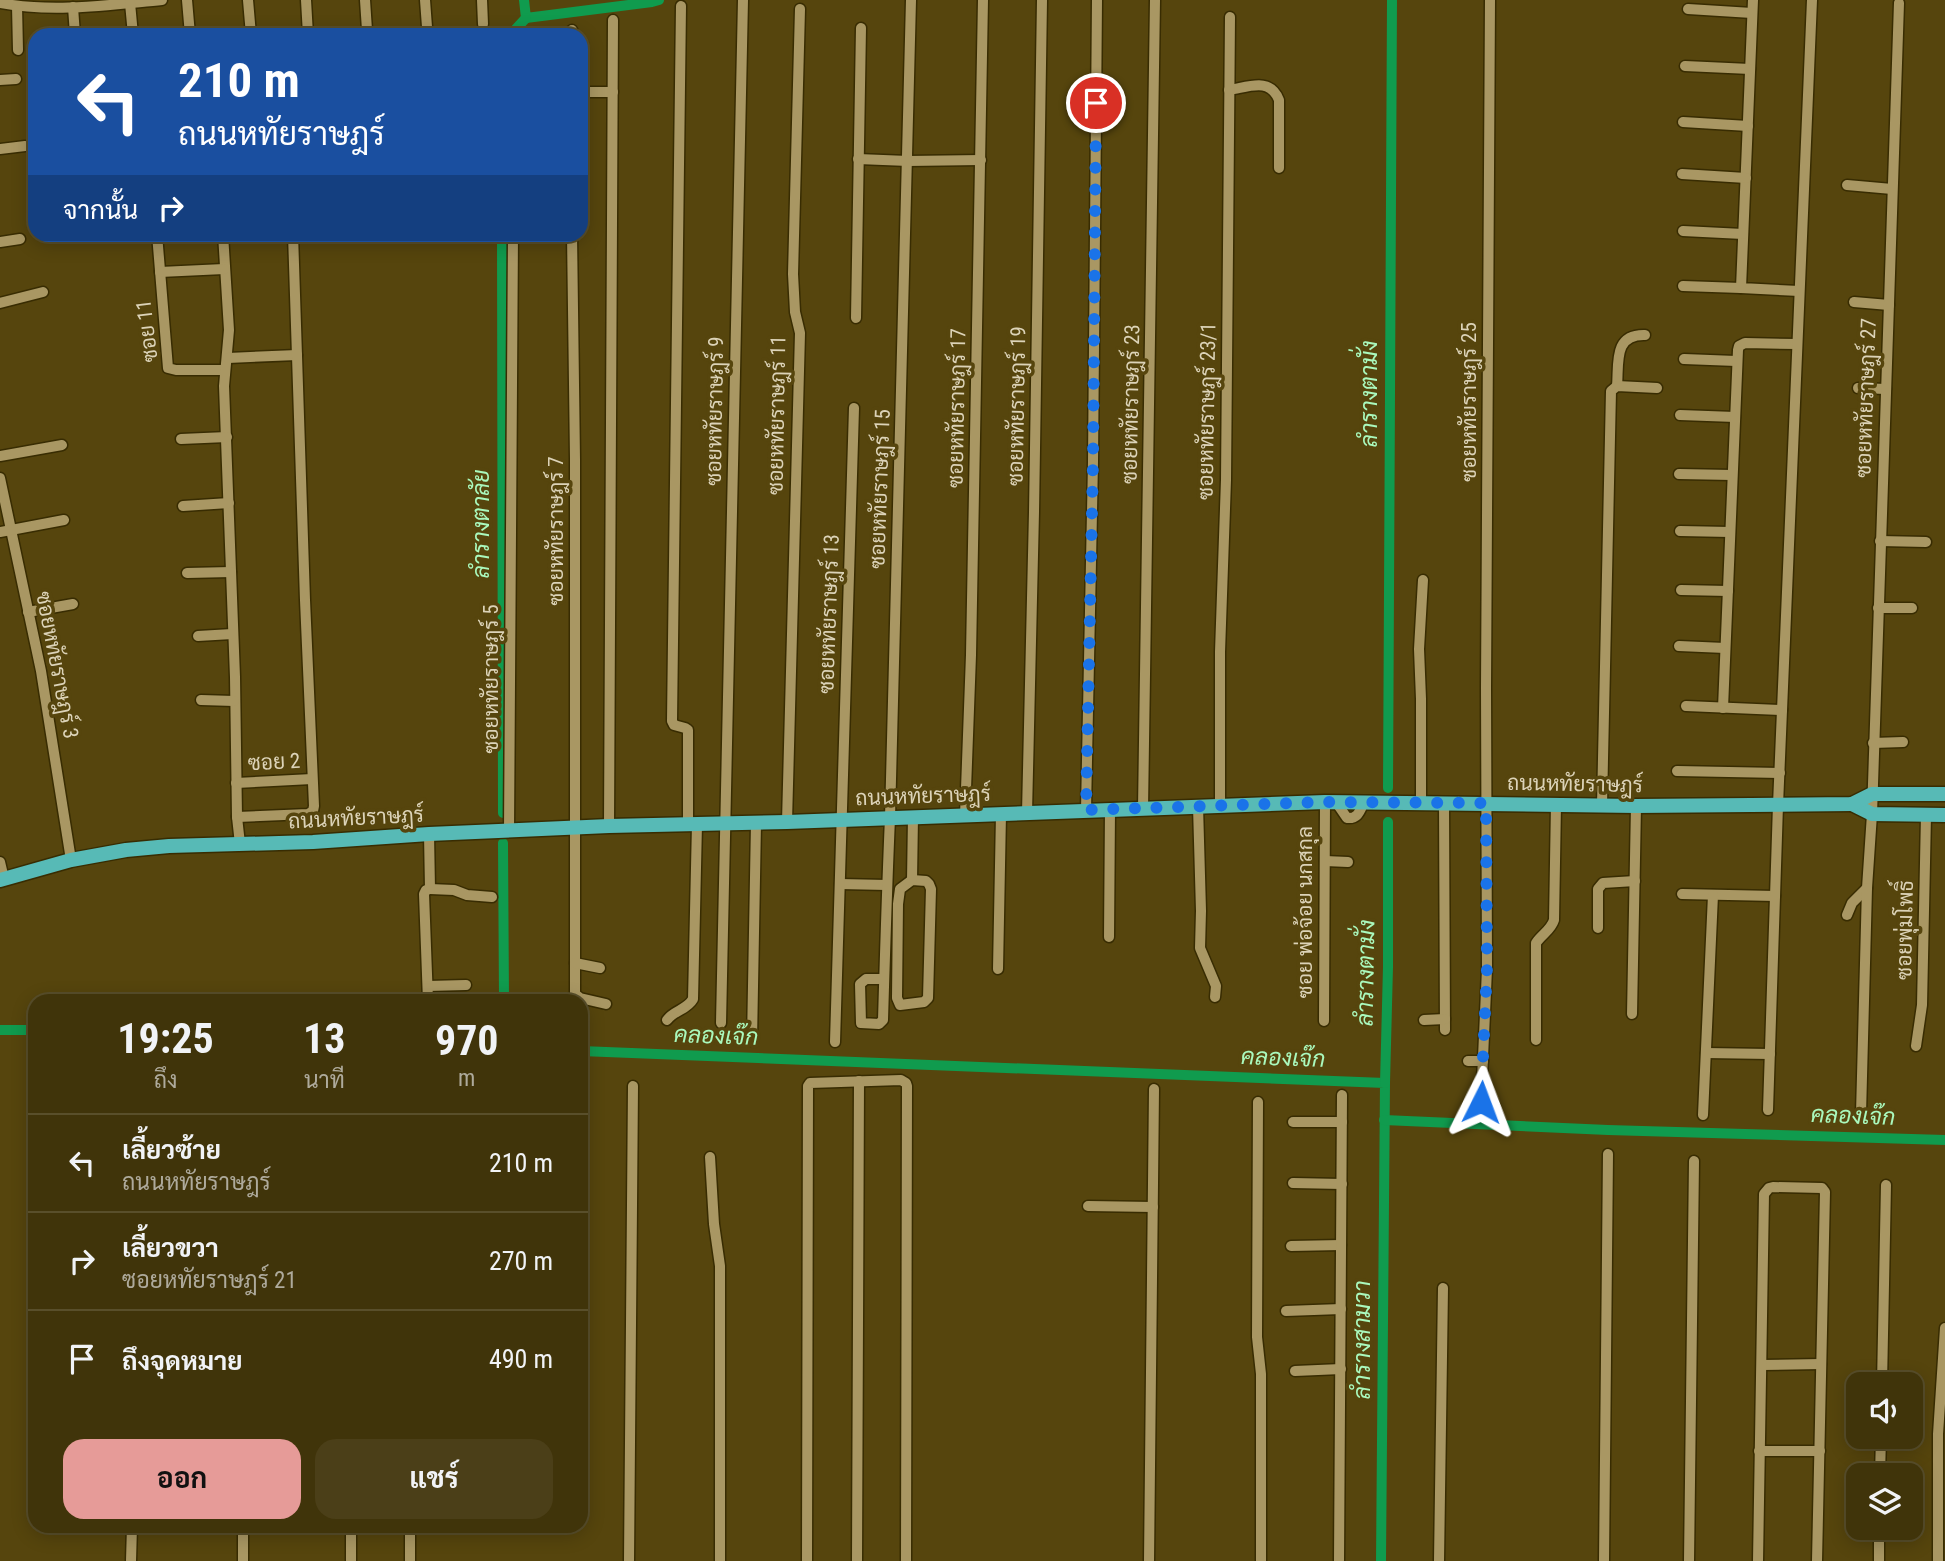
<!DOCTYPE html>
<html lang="th">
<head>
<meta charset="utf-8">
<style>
	:root { --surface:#40340a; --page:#4b3f18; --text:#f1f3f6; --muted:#aeaa9c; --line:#594f2b; --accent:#e69b98 }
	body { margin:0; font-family:"Roboto Condensed",Sarabun,sans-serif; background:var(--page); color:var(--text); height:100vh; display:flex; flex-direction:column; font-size:26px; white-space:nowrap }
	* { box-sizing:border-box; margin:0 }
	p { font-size:23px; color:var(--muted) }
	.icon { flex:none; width:38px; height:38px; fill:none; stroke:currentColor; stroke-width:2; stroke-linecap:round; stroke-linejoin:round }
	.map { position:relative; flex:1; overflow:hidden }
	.side { position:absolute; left:28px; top:994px; width:560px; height:539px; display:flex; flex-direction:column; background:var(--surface); border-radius:21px; box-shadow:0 4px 18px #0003,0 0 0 2px var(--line) }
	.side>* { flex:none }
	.banner { position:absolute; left:28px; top:28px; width:560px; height:214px; border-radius:21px; box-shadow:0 4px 18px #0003,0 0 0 2px var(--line); background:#1a4fa0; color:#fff; overflow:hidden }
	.tools { position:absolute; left:1846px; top:1372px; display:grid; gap:14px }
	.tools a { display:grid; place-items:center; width:77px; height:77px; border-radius:14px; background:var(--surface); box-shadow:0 4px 18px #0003,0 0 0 2px var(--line); font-size:35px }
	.pin { position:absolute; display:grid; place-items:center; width:60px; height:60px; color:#fff; margin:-30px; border:4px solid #fff; border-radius:50%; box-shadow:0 2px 7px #0007 }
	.me { position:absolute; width:77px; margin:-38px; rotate:3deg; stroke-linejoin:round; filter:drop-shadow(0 0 5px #0008) }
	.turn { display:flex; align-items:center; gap:24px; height:147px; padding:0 35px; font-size:32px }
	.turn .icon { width:91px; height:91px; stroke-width:2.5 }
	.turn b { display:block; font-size:49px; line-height:60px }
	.then { display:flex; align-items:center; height:66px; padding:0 35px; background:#0003; gap:14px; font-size:26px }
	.eta { display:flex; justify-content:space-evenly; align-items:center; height:119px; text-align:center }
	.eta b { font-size:42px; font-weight:700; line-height:49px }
	.button { display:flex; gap:14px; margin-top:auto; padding:14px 35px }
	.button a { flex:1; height:80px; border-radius:21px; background:var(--accent); color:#111; font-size:28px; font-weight:700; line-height:80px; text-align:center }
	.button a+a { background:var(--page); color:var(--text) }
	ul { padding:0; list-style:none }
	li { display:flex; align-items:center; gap:21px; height:98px; padding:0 35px; border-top:2px solid var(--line) }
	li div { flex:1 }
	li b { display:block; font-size:26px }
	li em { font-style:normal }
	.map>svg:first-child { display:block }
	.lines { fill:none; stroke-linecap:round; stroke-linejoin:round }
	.canal { stroke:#109b4e; stroke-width:10 }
	.minor-casing { stroke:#382c02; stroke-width:13 }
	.major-casing { stroke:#382c02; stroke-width:17 }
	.minor { stroke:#a99763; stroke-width:10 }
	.major { stroke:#57bab6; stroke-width:14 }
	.route { stroke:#1a73e8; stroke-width:12; stroke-dasharray:0 21.6 }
	.labels { text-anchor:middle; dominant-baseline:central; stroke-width:7; stroke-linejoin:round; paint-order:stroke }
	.street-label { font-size:21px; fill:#dcd3b8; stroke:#56450d }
	.water-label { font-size:23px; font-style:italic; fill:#aaf9bd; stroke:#56450d }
</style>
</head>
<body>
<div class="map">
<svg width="1945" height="1561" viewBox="0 0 1945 1561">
	<rect width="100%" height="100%" fill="#56450d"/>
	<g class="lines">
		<g class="canal">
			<path d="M524 0 526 18 652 2 659 0"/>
			<path d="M501 35 514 31 526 18"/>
			<path d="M502 234 503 813"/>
			<path d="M1388 788 1392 0"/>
			<path d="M503 843 504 1001"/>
			<path d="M0 1030H35"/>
			<path d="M581 1051 1385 1083 1381 1561"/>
			<path d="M1385 1083 1388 967V822"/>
			<path d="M1384 1120 1608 1130 1945 1140"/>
		</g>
		<defs>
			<g id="minor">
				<path d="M187 0 190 35"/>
				<path d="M248 0 251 35"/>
				<path d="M306 0 308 35"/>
				<path d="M365 0 367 30"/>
				<path d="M425 0 427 27"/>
				<path d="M482 0 483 24"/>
				<path d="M1753 0 1741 288 1799 291"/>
				<path d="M0 3C53 13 108 5 162 0"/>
				<path d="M130 3 133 35"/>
				<path d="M17 6 18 50"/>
				<path d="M681 6 672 721 674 725 685 728 688 730V824"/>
				<path d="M73 7 75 35"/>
				<path d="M1688 9 1752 13"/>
				<path d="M572 35V30"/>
				<path d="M1685 66 1750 69"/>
				<path d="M0 80 16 79"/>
				<path d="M1229 90C1249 87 1270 77 1279 100V168"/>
				<path d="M581 92H613"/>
				<path d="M1683 122 1748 126"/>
				<path d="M0 149 25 146"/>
				<path d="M858 159 908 161 981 160"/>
				<path d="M1682 174 1746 178"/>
				<path d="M1847 185 1892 189"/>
				<path d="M1683 231 1743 234"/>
				<path d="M157 234 168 368 176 370H225"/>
				<path d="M223 234 229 330 224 386 235 677 237 817 240 844"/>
				<path d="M572 234 575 459V994L580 998 606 1004"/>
				<path d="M0 242 20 239"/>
				<path d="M160 272 224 269"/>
				<path d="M1683 286 1741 288"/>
				<path d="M1854 302 1889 305"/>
				<path d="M0 303 43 292"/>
				<path d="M856 318 861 28"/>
				<path d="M228 358 297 355"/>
				<path d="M1684 359 1736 361"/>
				<path d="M1617 386C1619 363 1613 334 1645 335"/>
				<path d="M1858 388 1886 389"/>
				<path d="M1680 415 1735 417"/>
				<path d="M181 439 227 437"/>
				<path d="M0 456 62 445"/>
				<path d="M1679 474 1732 475"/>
				<path d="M0 478 41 671 71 860"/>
				<path d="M183 506 229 503"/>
				<path d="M1680 531 1730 532"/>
				<path d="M0 532 64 520"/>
				<path d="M1880 541 1926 542"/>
				<path d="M187 573 231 572"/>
				<path d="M1681 590 1728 591"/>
				<path d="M1878 608H1912"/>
				<path d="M28 612 73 604"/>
				<path d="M198 636 232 634"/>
				<path d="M1679 646 1725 648"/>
				<path d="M201 700 234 701"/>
				<path d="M1686 706 1782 710"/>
				<path d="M1723 708 1738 350 1739 346 1745 343 1797 344"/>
				<path d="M1873 743 1903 742"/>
				<path d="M1677 771 1780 773"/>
				<path d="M236 783 312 779"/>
				<path d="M1336 802 1347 818C1358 819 1360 811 1364 802"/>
				<path d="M1421 803V699L1419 649 1423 580"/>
				<path d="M1444 803 1445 1030"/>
				<path d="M1602 805 1611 391 1617 386 1657 388"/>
				<path d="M1198 806 1201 911 1200 948 1216 986 1215 997"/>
				<path d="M1220 806V652L1226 480 1230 17"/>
				<path d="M1143 809 1155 0"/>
				<path d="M1086 810 1093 462 1097 0"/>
				<path d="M1027 813 1034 512 1042 0"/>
				<path d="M965 816 971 655 983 0"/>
				<path d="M237 817 308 814 313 811 314 806 305 600 293 234"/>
				<path d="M787 822 800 333 795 312 793 274 800 9"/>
				<path d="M609 826 613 20"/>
				<path d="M509 831 513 234"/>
				<path d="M1325 861 1348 862"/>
				<path d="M0 862 4 879"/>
				<path d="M912 880 926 881 929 884 931 889 928 998 924 1002 900 1005 897 998 898 904 900 889Z"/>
				<path d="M912 880 913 817"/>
				<path d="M840 884 887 885"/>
				<path d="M430 889 454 890 467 895 492 897"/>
				<path d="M1682 894 1775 896"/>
				<path d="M1847 915 1852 903 1867 888 1872 814 1899 3"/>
				<path d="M1598 928V889L1603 883 1635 881"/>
				<path d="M1109 937 1110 810"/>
				<path d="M575 963 600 968"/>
				<path d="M998 969 1001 814"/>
				<path d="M884 979H866L860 984 861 1023 879 1024 883 1020C885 953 887 885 890 818L911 0"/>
				<path d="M428 986 466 985"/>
				<path d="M428 1001 424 894 426 890 430 889 429 834"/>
				<path d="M1632 1014 1636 806"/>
				<path d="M667 1020C674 1010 687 1010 693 999L697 824"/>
				<path d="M1424 1020 1445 1019"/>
				<path d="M1324 1021 1325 802"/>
				<path d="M721 1023 743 0"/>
				<path d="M1536 1040V943C1542 934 1551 930 1554 920L1556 804"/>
				<path d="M752 1041 756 823"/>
				<path d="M835 1042 854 408"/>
				<path d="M1916 1046 1922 1005 1926 815"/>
				<path d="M1706 1053 1770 1054"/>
				<path d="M1468 1061H1483"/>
				<path d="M1258 1102 1257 1337 1261 1374V1561"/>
				<path d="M1481 1102 1487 969 1486 688 1490 0"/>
				<path d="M1768 1110 1778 805 1812 0"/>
				<path d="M1861 1114 1867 888"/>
				<path d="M1703 1115 1713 895"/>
				<path d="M1293 1122H1342"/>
				<path d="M710 1157 714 1224 720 1266V1561"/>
				<path d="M1293 1183 1342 1184"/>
				<path d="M1088 1206 1153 1207"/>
				<path d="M1291 1246 1341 1245"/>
				<path d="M1286 1311 1341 1309"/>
				<path d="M1762 1365 1821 1364"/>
				<path d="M1295 1371 1341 1369"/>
				<path d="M1882 1384 1886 1185"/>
				<path d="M1759 1451H1820"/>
				<path d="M1880 1475 1881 1437"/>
				<path d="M131 1561 132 1526"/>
				<path d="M243 1561V1526"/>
				<path d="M351 1561V1526"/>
				<path d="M410 1561V1526"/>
				<path d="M629 1561 633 1086"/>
				<path d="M807 1561 808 1086 810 1083 901 1080 906 1083 907 1086 906 1561"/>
				<path d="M857 1561 859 1081"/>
				<path d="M1149 1561 1154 1089"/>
				<path d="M1339 1561 1342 1095"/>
				<path d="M1439 1561 1443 1288"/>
				<path d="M1604 1561 1608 1154"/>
				<path d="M1689 1561 1694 1161"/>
				<path d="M1758 1561 1764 1194 1769 1188 1773 1187 1822 1188 1825 1192 1817 1561"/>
				<path d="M1879 1561V1528"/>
				<path d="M1938 1561V1434L1945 1328"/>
			</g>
			<g id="major">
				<path d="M1852 804 1872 814 1945 815"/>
				<path d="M0 880 71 860 126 850 169 846 313 842 429 834 609 826 787 822 1325 802 1636 806 1852 804 1872 794H1945"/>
			</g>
		</defs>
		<use href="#minor" class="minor-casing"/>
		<use href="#major" class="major-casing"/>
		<use href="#minor" class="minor"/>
		<use href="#major" class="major"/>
	</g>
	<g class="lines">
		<path class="route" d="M1096 103 1093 462 1086 810 1325 802 1486 803 1487 968 1481 1102"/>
	</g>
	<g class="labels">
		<g class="street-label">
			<text transform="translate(147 331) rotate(-97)">ซอย 11</text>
			<text transform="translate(1866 398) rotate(-88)">ซอยหทัยราษฎร์ 27</text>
			<text transform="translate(1469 402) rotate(-90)">ซอยหทัยราษฎร์ 25</text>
			<text transform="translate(1131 404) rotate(-89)">ซอยหทัยราษฎร์ 23</text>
			<text transform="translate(1017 406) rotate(-89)">ซอยหทัยราษฎร์ 19</text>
			<text transform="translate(957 408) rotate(-89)">ซอยหทัยราษฎร์ 17</text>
			<text transform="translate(715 411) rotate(-89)">ซอยหทัยราษฎร์ 9</text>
			<text transform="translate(1207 411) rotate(-89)">ซอยหทัยราษฎร์ 23/1</text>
			<text transform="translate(777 415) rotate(-89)">ซอยหทัยราษฎร์ 11</text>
			<text transform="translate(880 489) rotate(-88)">ซอยหทัยราษฎร์ 15</text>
			<text transform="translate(556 531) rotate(-90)">ซอยหทัยราษฎร์ 7</text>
			<text transform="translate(829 614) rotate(-88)">ซอยหทัยราษฎร์ 13</text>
			<text transform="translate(57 665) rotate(79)">ซอยหทัยราษฎร์ 3</text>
			<text transform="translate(491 679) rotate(-90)">ซอยหทัยราษฎร์ 5</text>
			<text transform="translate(274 762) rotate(-3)">ซอย 2</text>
			<text transform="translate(1575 784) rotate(1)">ถนนหทัยราษฎร์</text>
			<text transform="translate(923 796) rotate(-2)">ถนนหทัยราษฎร์</text>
			<text transform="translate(356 818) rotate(-3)">ถนนหทัยราษฎร์</text>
			<text transform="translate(1305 912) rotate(-90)">ซอย พ่อจ้อย นกสกุล</text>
			<text transform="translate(1905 930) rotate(-89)">ซอยพุ่มโพธิ์</text>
		</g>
		<g class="water-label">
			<text transform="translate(1369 394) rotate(-90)">ลำรางตามั่ง</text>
			<text transform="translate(481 524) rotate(-90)">ลำรางตาลัย</text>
			<text transform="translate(1366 973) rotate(-89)">ลำรางตามั่ง</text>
			<text transform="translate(716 1036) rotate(2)">คลองเจ๊ก</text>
			<text transform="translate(1283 1058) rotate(2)">คลองเจ๊ก</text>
			<text transform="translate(1853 1116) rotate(2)">คลองเจ๊ก</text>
			<text transform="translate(1362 1340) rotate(-90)">ลำรางสามวา</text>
		</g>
	</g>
</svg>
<div class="tools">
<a><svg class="icon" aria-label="sound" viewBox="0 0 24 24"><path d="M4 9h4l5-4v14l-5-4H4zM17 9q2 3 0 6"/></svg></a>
<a><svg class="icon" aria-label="layers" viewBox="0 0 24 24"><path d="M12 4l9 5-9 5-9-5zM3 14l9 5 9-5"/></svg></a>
</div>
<div class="pin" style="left:1096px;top:103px;background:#d93025"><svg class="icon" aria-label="arrive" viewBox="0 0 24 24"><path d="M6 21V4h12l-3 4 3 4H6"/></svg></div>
<svg class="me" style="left:1481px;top:1102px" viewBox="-20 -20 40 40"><path d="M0-17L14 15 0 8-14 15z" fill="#1a73e8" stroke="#fff" stroke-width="4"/></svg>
<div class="banner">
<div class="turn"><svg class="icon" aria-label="left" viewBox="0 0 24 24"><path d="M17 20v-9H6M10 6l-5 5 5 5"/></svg><div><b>210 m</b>ถนนหทัยราษฎร์</div></div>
<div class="then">จากนั้น<svg class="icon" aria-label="right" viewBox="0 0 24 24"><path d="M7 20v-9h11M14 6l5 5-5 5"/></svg></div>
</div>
<section class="side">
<div class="eta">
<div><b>19:25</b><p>ถึง</p></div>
<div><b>13</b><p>นาที</p></div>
<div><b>970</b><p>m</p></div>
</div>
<ul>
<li><svg class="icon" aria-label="left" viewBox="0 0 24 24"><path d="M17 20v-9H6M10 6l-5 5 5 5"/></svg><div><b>เลี้ยวซ้าย</b><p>ถนนหทัยราษฎร์</p></div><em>210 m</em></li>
<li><svg class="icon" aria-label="right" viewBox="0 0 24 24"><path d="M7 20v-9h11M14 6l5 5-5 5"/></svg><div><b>เลี้ยวขวา</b><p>ซอยหทัยราษฎร์ 21</p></div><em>270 m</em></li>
<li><svg class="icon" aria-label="arrive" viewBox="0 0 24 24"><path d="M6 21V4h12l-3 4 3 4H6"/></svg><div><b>ถึงจุดหมาย</b></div><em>490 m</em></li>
</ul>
<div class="button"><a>ออก</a><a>แชร์</a></div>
</section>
</div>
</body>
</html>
